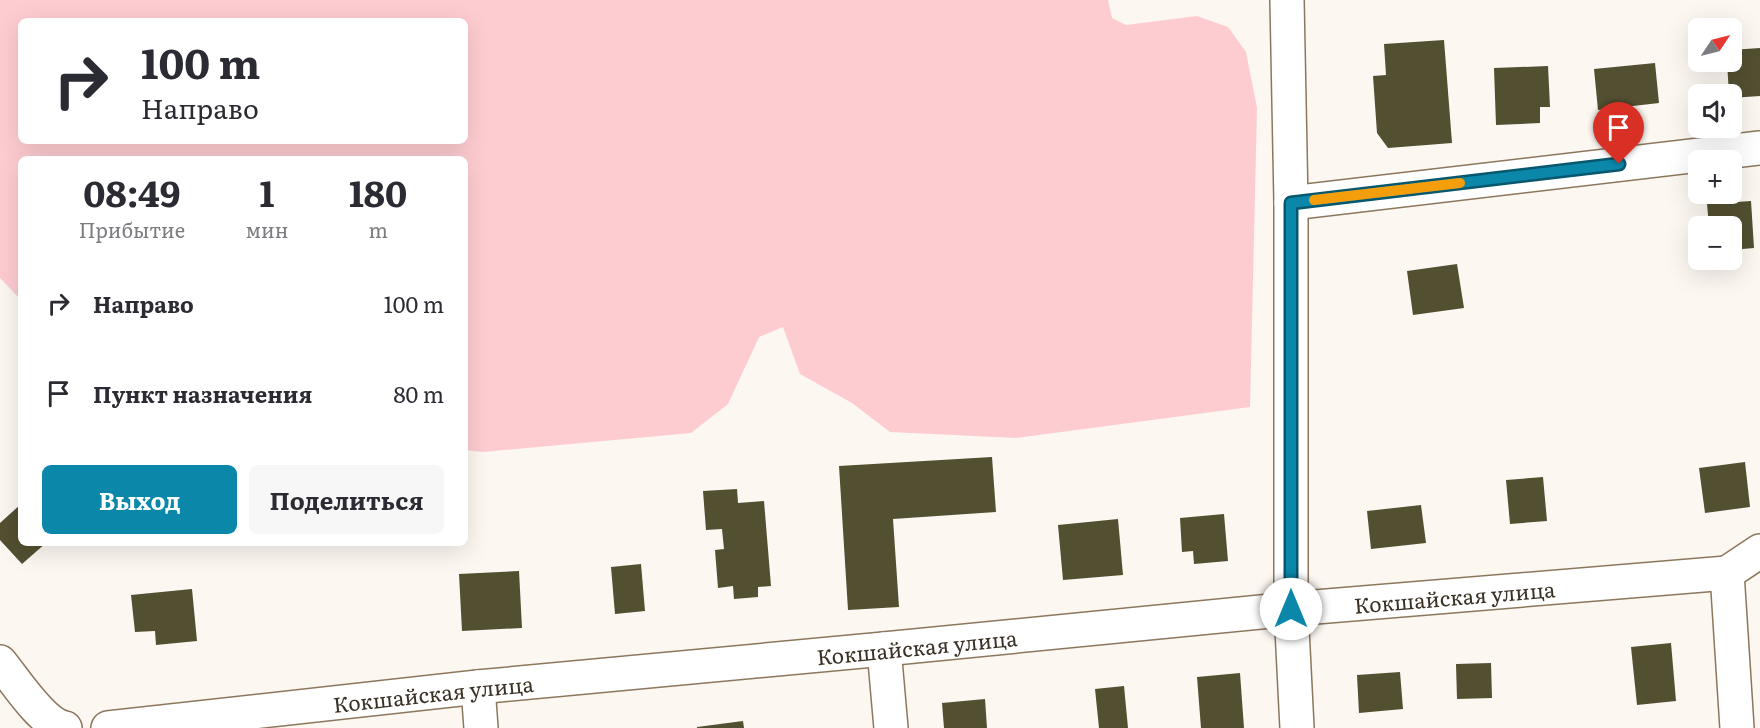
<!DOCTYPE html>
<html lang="ru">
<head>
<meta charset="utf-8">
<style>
	:root { --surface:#fff; --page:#f7f7f7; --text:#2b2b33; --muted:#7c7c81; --accent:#0b87aa }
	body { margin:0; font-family:Literata,serif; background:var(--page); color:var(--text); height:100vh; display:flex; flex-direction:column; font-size:22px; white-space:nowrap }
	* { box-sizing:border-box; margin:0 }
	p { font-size:20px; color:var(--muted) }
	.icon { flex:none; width:33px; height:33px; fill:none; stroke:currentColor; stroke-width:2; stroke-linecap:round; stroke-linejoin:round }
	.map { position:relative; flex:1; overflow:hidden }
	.details { position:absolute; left:18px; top:156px; width:450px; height:390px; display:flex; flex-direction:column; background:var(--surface); border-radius:9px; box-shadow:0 6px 24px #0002 }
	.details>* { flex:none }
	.banner { position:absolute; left:18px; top:18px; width:450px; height:126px; border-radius:9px; box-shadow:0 6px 24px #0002; background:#fff; color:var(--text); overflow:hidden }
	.needle { width:39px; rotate:55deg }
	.fabs { position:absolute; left:1688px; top:18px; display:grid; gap:12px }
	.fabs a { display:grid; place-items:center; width:54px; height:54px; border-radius:9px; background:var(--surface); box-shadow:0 6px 24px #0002; font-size:30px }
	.pin { position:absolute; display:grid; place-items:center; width:51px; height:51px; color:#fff; margin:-62px -26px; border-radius:50% 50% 50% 0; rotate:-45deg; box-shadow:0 0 6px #0007 }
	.pin .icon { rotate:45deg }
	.me { position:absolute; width:66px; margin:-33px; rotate:0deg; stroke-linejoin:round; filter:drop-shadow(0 0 4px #0008) }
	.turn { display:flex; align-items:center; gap:21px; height:126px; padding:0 24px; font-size:27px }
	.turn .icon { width:78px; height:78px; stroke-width:2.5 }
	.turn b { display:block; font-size:42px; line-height:51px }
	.eta { display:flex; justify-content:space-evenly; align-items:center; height:102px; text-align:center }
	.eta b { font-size:36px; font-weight:700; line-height:42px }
	.button { display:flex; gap:12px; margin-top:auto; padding:12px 24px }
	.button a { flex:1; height:69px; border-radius:9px; background:var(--accent); color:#fff; font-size:24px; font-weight:700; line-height:69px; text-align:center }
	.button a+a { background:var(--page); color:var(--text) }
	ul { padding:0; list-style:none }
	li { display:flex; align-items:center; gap:18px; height:90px; padding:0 24px }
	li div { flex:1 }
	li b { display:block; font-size:22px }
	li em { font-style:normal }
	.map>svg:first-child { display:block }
	.green { fill:#fdccd1; fill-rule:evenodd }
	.building { fill:#534f31 }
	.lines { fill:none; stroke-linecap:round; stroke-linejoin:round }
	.minor-casing { stroke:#8c775c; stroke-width:36 }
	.minor { stroke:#fff; stroke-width:33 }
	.route-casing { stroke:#07586e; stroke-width:15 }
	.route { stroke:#0b87aa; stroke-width:10 }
	.slow { stroke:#f59e0b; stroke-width:10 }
	.labels { text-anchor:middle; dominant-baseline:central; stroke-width:6; stroke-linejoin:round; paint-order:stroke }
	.street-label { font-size:21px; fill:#3a3125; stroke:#fcf7f1 }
</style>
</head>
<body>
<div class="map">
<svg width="1760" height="728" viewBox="0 0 1760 728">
	<rect width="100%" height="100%" fill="#fcf7f1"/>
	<path class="green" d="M0 0H1108L1112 18 1126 25 1197 16 1228 27 1246 52 1257 108 1250 407 1016 438 890 432 852 403 800 374 783 327 759 337 728 404 691 433 483 452 465 450V159H21V300L0 278ZM21 21H465V141H21Z"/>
	<g class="building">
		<path d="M1444 40 1452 143 1388 148 1377 133 1373 76 1386 75 1384 44Z"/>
		<path d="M1760 48V96L1731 98V94H1729L1727 62H1731V50Z"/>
		<path d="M1655 63 1659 103 1598 110 1594 69Z"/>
		<path d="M1548 66 1550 107H1540V123L1496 125 1494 68Z"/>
		<path d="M1751 201 1754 248 1731 250V226H1709L1707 204Z"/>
		<path d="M1457 264 1464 308 1413 315 1407 271Z"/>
		<path d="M992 457 996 512 893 519 899 607 848 610 839 466Z"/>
		<path d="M1745 462 1750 507 1705 513 1699 468Z"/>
		<path d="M1543 477 1547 521 1510 524 1506 480Z"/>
		<path d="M737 489 738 503 764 501 771 586 758 587V597L734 599 733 586 718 588 715 550 724 549 722 529 706 530 703 491Z"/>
		<path d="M21 504V543H46L22 564 0 540V523Z"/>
		<path d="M1421 505 1426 543 1371 549 1367 511Z"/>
		<path d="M1224 514 1228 561 1194 564 1193 551 1182 552 1180 518Z"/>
		<path d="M1118 519 1123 575 1063 580 1058 525Z"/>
		<path d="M641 564 645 611 615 614 611 567Z"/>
		<path d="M519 571 522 628 462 631 459 574Z"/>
		<path d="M192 589 197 641 156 645 155 631 135 632 131 595Z"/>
		<path d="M1671 643 1676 701 1637 705 1631 647Z"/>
		<path d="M1491 663 1492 698 1457 699 1456 664Z"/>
		<path d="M1400 672 1403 709 1359 713 1357 675Z"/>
		<path d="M1240 673 1244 728H1201L1197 677Z"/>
		<path d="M1124 686 1128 728H1099L1095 689Z"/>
		<path d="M985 699 987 728H944L942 703Z"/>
		<path d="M743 721 744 728H697V727Z"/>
	</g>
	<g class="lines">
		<defs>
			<g id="minor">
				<path d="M1287 0 1291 203V609L1297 728"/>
				<path d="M1291 203 1760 148"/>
				<path d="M884 649 891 728"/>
				<path d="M0 662C15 680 42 724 65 728"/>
				<path d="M478 687 481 728"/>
				<path id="s1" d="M108 728 478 687 884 649 1291 609 1727 573"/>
				<path d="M1737 728 1727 573 1760 551"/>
			</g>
		</defs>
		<use href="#minor" class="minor-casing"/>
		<use href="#minor" class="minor"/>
	</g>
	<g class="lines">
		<defs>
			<path id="route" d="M1291 609V203L1619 164"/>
		</defs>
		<use href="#route" class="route-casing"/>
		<use href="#route" class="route"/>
		<path class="slow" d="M1314 200 1460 183"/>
	</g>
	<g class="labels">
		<g class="street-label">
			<text stroke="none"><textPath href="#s1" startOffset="1353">Кокшайская улица</textPath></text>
			<text stroke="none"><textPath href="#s1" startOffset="813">Кокшайская улица</textPath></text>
			<text stroke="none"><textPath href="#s1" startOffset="327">Кокшайская улица</textPath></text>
		</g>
	</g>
</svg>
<div class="fabs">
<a><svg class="needle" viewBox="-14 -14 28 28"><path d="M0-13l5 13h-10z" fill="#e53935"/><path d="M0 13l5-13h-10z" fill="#7c7c81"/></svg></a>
<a><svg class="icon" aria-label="sound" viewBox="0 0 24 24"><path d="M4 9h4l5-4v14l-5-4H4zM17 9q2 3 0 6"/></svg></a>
<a>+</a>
<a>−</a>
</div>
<div class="pin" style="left:1619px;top:164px;background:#d93025"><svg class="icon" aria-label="arrive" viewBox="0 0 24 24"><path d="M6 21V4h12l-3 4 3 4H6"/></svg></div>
<svg class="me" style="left:1291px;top:609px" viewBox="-20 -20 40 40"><circle r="19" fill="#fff"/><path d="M0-13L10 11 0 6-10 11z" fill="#0b87aa"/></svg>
<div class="banner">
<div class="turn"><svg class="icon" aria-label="right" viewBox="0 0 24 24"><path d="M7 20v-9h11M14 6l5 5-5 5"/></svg><div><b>100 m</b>Направо</div></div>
</div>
<section class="details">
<div class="eta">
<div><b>08:49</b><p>Прибытие</p></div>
<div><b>1</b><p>мин</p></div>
<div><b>180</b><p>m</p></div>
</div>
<ul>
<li><svg class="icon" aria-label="right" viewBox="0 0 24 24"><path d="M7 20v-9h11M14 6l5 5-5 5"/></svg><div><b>Направо</b></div><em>100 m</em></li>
<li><svg class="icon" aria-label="arrive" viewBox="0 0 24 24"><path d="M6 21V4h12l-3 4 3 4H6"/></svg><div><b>Пункт назначения</b></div><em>80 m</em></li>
</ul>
<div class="button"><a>Выход</a><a>Поделиться</a></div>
</section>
</div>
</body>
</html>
